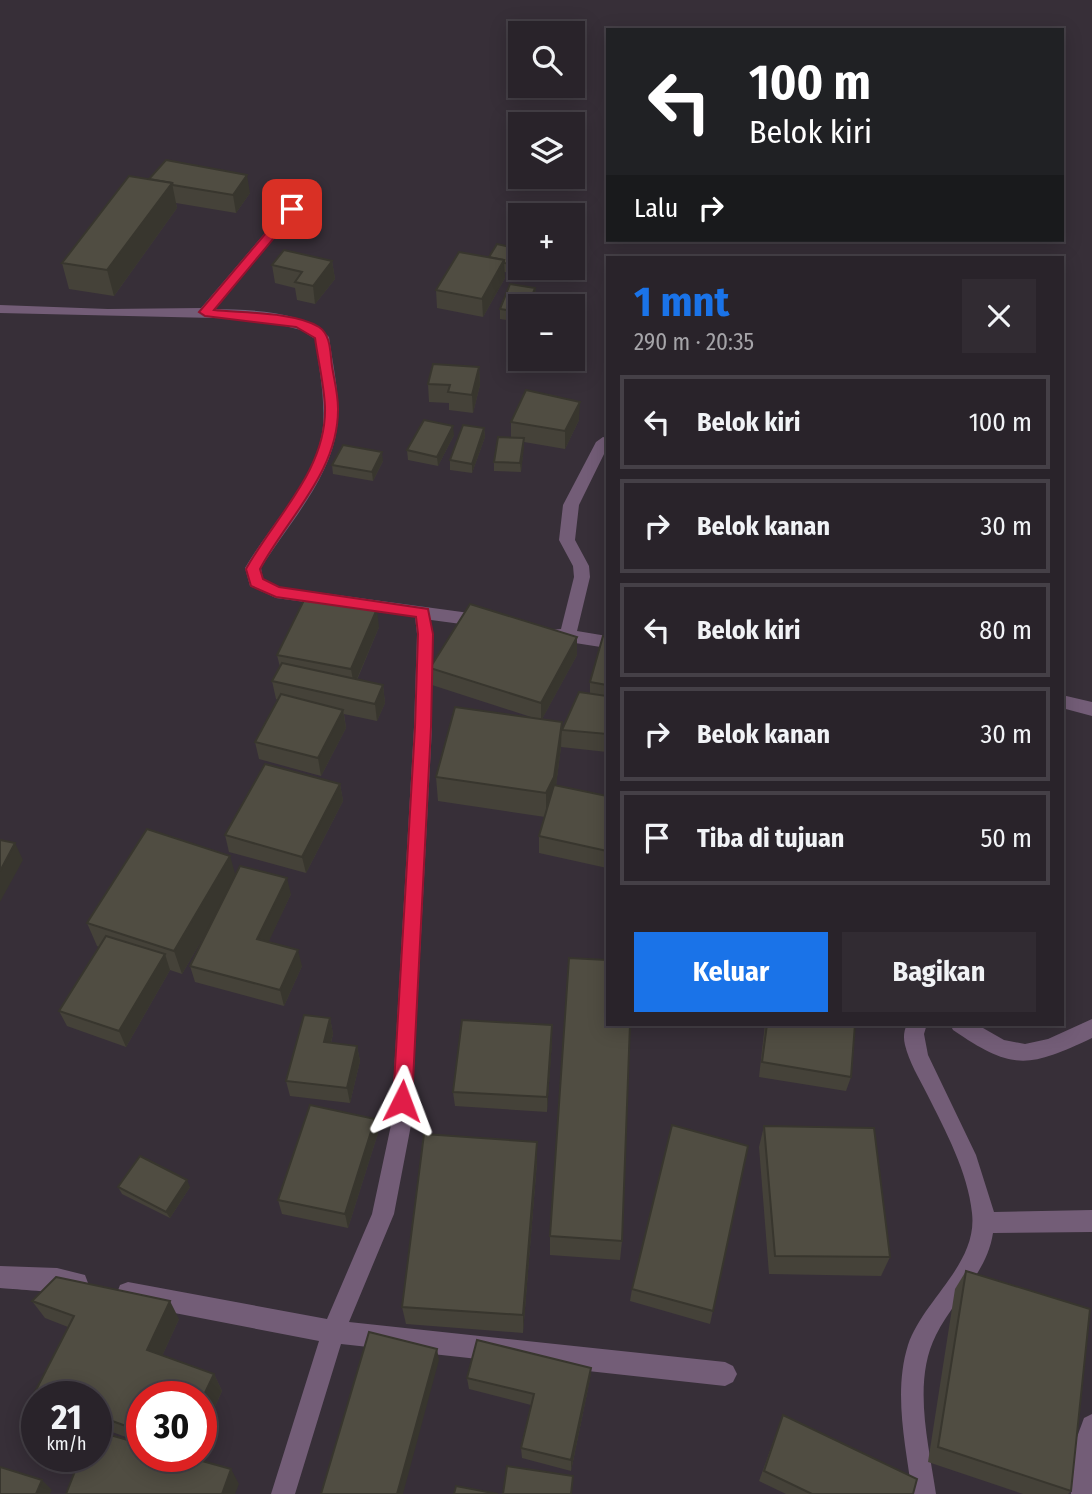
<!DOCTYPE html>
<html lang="id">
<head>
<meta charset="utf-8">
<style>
	:root { --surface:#29232a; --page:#312b32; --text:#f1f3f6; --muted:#a5a4a8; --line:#454047; --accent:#1a73e8 }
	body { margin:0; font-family:"Fira Sans Condensed",sans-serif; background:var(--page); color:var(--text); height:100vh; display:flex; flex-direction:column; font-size:26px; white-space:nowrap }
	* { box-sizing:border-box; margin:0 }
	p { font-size:23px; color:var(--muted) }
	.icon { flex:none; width:38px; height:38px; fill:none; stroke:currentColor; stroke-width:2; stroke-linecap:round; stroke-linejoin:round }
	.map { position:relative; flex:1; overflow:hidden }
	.panel { position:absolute; left:606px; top:256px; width:458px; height:770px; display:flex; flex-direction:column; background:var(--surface); border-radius:0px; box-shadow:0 4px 18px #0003,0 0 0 2px var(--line) }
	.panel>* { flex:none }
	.guide { position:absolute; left:606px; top:28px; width:458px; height:214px; border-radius:0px; box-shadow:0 4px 18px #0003,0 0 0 2px var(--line); background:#202124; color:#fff; overflow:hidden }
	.controls { position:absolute; left:508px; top:21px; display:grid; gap:14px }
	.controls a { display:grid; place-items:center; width:77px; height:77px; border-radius:0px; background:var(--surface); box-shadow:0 4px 18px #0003,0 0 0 2px var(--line); font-size:35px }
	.speed { position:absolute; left:21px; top:1381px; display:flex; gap:14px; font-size:35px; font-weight:700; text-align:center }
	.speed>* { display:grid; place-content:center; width:91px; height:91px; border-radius:50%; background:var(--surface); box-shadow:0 4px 18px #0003,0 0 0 2px var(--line); line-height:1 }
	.speed small { font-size:18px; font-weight:400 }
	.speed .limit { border:10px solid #d22; background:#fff; color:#111 }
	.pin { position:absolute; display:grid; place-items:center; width:60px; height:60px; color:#fff; margin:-30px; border-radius:14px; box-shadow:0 4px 10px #0006 }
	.me { position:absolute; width:77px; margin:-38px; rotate:3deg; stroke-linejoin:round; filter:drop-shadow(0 0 5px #0008) }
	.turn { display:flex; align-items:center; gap:24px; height:147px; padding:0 28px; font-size:32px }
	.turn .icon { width:91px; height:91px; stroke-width:2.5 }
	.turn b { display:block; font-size:49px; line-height:60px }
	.then { display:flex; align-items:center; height:66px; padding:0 28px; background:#0003; gap:14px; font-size:26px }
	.round { display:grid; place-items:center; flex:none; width:74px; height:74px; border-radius:0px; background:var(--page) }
	.summary { display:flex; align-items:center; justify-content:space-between; height:119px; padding:0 28px }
	h1 { font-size:42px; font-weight:700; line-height:52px; color:var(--accent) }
	.action { display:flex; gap:14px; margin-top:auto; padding:14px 28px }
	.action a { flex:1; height:80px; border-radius:0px; background:var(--accent); color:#fff; font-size:28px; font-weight:700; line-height:80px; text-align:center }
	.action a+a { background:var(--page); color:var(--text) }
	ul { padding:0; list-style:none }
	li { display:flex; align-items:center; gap:21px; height:94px; margin:0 14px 10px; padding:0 14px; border:4px solid var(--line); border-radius:0px }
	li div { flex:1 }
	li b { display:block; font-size:26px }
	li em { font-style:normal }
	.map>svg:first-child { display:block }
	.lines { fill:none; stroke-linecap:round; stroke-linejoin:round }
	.street { fill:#735d77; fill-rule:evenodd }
	.wall { fill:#454239 }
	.shaded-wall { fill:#38362e }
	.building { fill:#504d42; stroke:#38362e; stroke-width:2 }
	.route { fill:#e11d48; stroke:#92132f; stroke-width:2 }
</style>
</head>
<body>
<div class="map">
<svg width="1092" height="1494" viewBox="0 0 1092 1494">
	<rect width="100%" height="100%" fill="#372f38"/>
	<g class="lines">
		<g class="street">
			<path d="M292 205 296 206V212L215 309C250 310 303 310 329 337 333 367 341 397 337 428 330 480 288 524 261 568L263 579 279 587 484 615 492 621 484 627 431 620 432 727 411 1125 394 1214 349 1322 725 1362 733 1366 737 1374 733 1382 725 1386 341 1344 295 1494H271L319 1341 128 1304 120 1301 117 1293 120 1285 128 1282 327 1319 372 1214 391 1125 414 727 417 634 415 617 276 598 250 586 245 568C271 523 317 479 323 426 325 396 319 368 315 339L301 330 257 319 0 313V305L108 309 201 308 288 206Z"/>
			<path d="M603 437 607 438V448L579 505 575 540 589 566 590 577 577 631 607 636V648L556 640 548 634 550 630 561 629 574 577 573 566 559 540 563 505 596 442Z"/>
			<path d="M1062 695 1092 702V716L1062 708Z"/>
			<path d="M1092 1019V1038C1028 1068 1013 1071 953 1030L950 1024H976L1004 1040 1025 1044 1048 1039Z"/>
			<path d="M907 1024H927L924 1034 928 1055 976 1155 994 1212 1092 1210V1232L993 1233C987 1274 953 1300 936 1335 912 1382 929 1445 936 1494H912C906 1446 893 1393 908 1345 923 1300 978 1264 972 1213 968 1172 945 1130 927 1094 919 1078 909 1062 905 1045 903 1037 904 1031 907 1024Z"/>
			<path d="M0 1266 57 1268 85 1275 88 1283 85 1291C75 1295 16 1289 0 1288Z"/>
			<path d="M1092 1414V1494H1071L1070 1456 1084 1418Z"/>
		</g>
	</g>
	<g class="wall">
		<path d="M149 179 250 193 236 213 176 203 177 208 114 296 69 289 62 263Z"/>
		<path d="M489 257 519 258 511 273 504 272 505 278 483 317 437 308 436 290Z"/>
		<path d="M332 261 335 279 315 304 297 300 295 288 275 283 272 265Z"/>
		<path d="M535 288 536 297 532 306H520V322L500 319V309Z"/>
		<path d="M479 367 480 385 473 413 449 410V403L429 402 428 384Z"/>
		<path d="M579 420 565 449 524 442 521 472 494 471V462L511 438V422Z"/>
		<path d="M484 428 485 437 472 473 450 470V460Z"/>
		<path d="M454 435 438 466 408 460 407 450Z"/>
		<path d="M383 461 373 481 333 474 332 465Z"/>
		<path d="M379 627 357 680 383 685 385 703 377 721 344 714 346 728 321 776 259 759 255 742 278 700 276 699 272 681 280 667 277 655Z"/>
		<path d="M577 637V655L542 719 562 730 590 694V682L607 637V752L561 747 556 785 607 796V868L539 853V836L545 817 438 801 436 777 531 717 432 685 430 668Z"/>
		<path d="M340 784 343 801 306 873 229 852 225 835Z"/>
		<path d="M235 875 291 894 268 942 302 966 284 1006 195 982 190 966 207 931 182 974 170 970 126 1047 67 1026 59 1011 99 947 97 946 87 923Z"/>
		<path d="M330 1018 333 1034 331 1043 357 1046 360 1061 350 1103 290 1096 286 1081Z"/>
		<path d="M765 1024H855L851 1077 846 1091 759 1077Z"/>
		<path d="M552 1041 547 1112 455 1106 453 1092Z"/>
		<path d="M375 1119 378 1133 348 1228 282 1214 278 1200Z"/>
		<path d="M764 1126 890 1257 881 1276 769 1274 759 1147Z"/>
		<path d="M537 1142V1162L523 1333 406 1324 402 1307Z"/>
		<path d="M748 1146 710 1324 630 1301 632 1289Z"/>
		<path d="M118 1187H190L170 1218 122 1194Z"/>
		<path d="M550 1236 622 1241 620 1260 550 1255Z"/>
		<path d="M966 1271 1071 1491 1068 1494H1023L928 1462 955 1289Z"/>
		<path d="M32 1301 179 1319 162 1356 214 1374 222 1391 201 1437V1396H142V1443L96 1426V1396H38L35 1392 68 1327 45 1318Z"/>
		<path d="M591 1368 590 1379 571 1471 522 1458 521 1448 531 1405 469 1389 467 1378Z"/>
		<path d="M783 1415 913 1494H786L759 1481Z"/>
	</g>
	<g class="shaded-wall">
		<path d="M247 175 250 193 236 213 233 195Z"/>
		<path d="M172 183 177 208 114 296 107 270Z"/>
		<path d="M519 249V258L511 273V264Z"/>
		<path d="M504 260 505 278 483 317 482 299Z"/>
		<path d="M332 261 335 279 315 304 313 286Z"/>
		<path d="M535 288 536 297 532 306H528Z"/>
		<path d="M479 367 480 385 473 413 472 395Z"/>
		<path d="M580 402 579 420 565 449V431Z"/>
		<path d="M453 426 454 435 438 466 437 457Z"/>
		<path d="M484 428 485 437 472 473V464Z"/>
		<path d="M524 438V448L521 472 520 463Z"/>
		<path d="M382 452 383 461 373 481 372 472Z"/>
		<path d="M377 609 379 627 354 686 351 669Z"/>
		<path d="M577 637V655L541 721V703Z"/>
		<path d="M383 685 385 703 377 721 375 704Z"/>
		<path d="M343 710 346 728 321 776 318 758Z"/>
		<path d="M562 722 561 747 554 802 546 817V793Z"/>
		<path d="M340 784 343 801 306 873 302 857Z"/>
		<path d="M15 843 23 860 0 902V871Z"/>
		<path d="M230 856 237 880 182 974 174 951Z"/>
		<path d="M287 878 291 894 262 956 257 939Z"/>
		<path d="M298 950 302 966 284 1006 280 990Z"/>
		<path d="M165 954 170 970 126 1047 119 1031Z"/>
		<path d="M330 1018 333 1034 327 1057 324 1042Z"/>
		<path d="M552 1025V1041L547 1112V1097Z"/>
		<path d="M357 1046 360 1061 350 1103 347 1088Z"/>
		<path d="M375 1119 378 1133 348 1228 345 1214Z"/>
		<path d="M537 1142V1162L523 1333V1315Z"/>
		<path d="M187 1180 190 1187 170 1218 166 1212Z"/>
		<path d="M170 1301 179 1319 157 1367 147 1350Z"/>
		<path d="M437 1349 439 1360 403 1494H397Z"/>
		<path d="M591 1368 590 1379 571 1471V1460Z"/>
		<path d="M214 1374 222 1391 201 1437V1401Z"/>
		<path d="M231 1469 239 1484 235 1494H222Z"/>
		<path d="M42 1480 52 1490 50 1494H36Z"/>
	</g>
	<g class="building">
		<path d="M166 160 247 175 233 195 173 185 172 183 149 179Z"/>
		<path d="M129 176 172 183 107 270 62 263Z"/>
		<path d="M497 244 519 249 511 264 504 263V260L489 257Z"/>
		<path d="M284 250 332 261 313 286 295 282 302 272 272 265Z"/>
		<path d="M459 252 504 260 482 299 436 290Z"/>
		<path d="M510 284 535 288 528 306H520V312L500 309Z"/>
		<path d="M433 364 479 367 472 395 448 392 450 385 428 384Z"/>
		<path d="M526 390 580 402 565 431 511 422Z"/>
		<path d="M424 420 453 426 437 457 407 450Z"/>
		<path d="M463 425 484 428 472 464 450 460Z"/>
		<path d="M498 437 524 438 520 463 494 462Z"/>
		<path d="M343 445 382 452 372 472 332 465Z"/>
		<path d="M306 596 377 609 351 669 277 655Z"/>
		<path d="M470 604 577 637 541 703 430 668Z"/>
		<path d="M603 636 607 637V685L590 682Z"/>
		<path d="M282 663 383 685 375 704 272 681Z"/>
		<path d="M579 692 607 696V734L562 730Z"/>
		<path d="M281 694 343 710 318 758 255 742Z"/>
		<path d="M455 707 562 722 554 777 546 793 436 777Z"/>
		<path d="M265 764 340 784 302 857 225 835Z"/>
		<path d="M554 785 607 796V851L539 836Z"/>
		<path d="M147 829 230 856 174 951 87 923Z"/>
		<path d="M0 840 15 843 0 871Z"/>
		<path d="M240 866 287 878 257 939 298 950 280 990 190 966Z"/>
		<path d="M106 936 165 954 119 1031 59 1011Z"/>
		<path d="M569 958 607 960V1024H630L622 1241 550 1236Z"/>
		<path d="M304 1015 330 1018 324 1042 357 1046 347 1088 286 1081Z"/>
		<path d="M462 1020 552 1025 547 1097 453 1092Z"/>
		<path d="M767 1024H855L851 1077 762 1062Z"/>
		<path d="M310 1105 375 1119 345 1214 278 1200Z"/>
		<path d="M672 1125 748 1146 713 1311 632 1289Z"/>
		<path d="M764 1126 874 1128 890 1257 775 1256Z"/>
		<path d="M424 1134 537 1142 523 1315 402 1307Z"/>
		<path d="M140 1156 187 1180 166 1212 118 1187Z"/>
		<path d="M966 1271 1090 1309 1071 1491 938 1447Z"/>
		<path d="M56 1277 170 1301 147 1350 214 1374 201 1401V1396H142V1432L96 1415V1396H46L35 1392 74 1316 32 1301Z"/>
		<path d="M369 1332 437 1349 397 1494H321Z"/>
		<path d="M477 1340 591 1368 571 1460 521 1448 534 1394 467 1378Z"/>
		<path d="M783 1415 917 1479 913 1494H812L764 1471Z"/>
		<path d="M96 1431 142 1444V1456H184L231 1469 222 1494H66L81 1456H96Z"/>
		<path d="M507 1466 573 1476 571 1494H503Z"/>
		<path d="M0 1467 42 1480 36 1494H0Z"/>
		<path d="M456 1486 498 1494H454Z"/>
	</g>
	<path class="route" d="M288 207 298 209 214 310C242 313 296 312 319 327 331 335 330 352 332 366 334 379 338 394 338 408 339 471 288 517 260 569L263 579 279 587 428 609 433 634 431 727 412 1101 409 1107 402 1109 396 1107 393 1101 415 727 418 634 416 617 276 597 251 586 246 569C274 518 327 470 325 407 324 384 318 360 315 338L296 327 205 316 199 312Z"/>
</svg>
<div class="controls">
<a><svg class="icon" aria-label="search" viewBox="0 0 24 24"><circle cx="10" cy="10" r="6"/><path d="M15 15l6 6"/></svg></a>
<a><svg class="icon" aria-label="layers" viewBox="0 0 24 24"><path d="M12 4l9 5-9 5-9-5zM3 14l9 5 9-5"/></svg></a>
<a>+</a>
<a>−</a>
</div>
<div class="speed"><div>21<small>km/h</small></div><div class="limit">30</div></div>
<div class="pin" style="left:292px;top:209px;background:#d93025"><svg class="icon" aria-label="arrive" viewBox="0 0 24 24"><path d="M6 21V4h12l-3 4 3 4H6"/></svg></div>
<svg class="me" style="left:402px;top:1101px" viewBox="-20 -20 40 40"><path d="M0-17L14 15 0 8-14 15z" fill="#e11d48" stroke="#fff" stroke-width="4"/></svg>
<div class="guide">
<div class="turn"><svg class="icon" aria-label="left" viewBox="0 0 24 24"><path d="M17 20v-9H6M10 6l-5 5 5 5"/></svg><div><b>100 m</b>Belok kiri</div></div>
<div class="then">Lalu<svg class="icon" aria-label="right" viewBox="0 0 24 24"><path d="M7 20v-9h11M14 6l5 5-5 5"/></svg></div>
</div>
<section class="panel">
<div class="summary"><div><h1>1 mnt</h1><p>290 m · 20:35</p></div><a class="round"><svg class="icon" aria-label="close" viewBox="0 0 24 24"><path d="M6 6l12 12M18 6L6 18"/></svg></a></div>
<ul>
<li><svg class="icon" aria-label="left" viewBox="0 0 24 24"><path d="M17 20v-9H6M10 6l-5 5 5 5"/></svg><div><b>Belok kiri</b></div><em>100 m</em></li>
<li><svg class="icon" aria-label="right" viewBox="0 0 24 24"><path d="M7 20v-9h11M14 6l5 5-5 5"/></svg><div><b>Belok kanan</b></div><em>30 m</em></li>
<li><svg class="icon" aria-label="left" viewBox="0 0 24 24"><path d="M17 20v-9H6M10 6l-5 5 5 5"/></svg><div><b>Belok kiri</b></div><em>80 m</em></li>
<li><svg class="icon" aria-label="right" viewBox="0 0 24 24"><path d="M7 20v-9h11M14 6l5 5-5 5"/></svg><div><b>Belok kanan</b></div><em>30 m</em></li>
<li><svg class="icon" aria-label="arrive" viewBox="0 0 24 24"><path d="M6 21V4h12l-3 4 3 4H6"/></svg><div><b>Tiba di tujuan</b></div><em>50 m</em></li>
</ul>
<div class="action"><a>Keluar</a><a>Bagikan</a></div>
</section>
</div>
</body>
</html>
